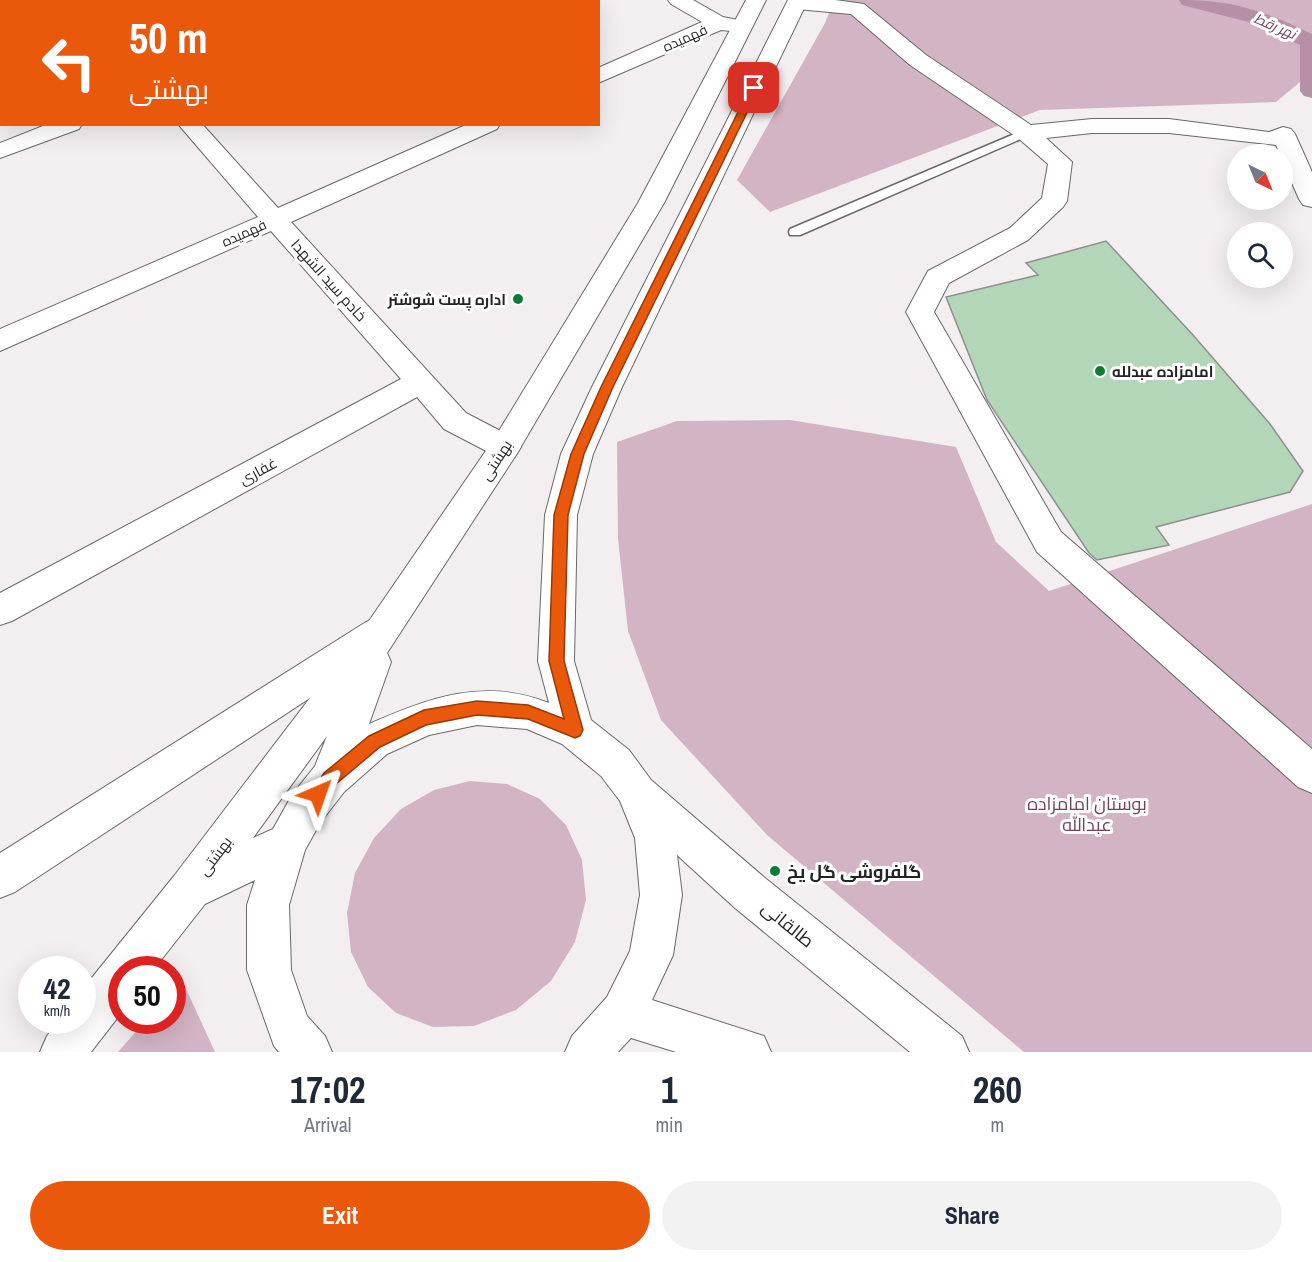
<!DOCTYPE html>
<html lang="en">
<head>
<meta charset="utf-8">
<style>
	:root { --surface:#fff; --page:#f2f2f3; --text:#1f2937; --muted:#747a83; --accent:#ea580c }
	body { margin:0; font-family:"Archivo Narrow",Cairo,sans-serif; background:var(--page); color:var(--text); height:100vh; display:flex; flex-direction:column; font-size:22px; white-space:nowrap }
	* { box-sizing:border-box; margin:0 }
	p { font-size:20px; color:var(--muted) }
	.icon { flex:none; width:33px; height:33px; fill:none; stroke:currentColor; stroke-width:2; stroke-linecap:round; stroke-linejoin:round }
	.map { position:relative; height:1052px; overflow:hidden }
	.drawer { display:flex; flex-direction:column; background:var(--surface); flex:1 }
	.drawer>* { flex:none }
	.top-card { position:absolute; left:0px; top:0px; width:600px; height:126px; box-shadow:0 6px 24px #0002; background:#ea580c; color:#fff; overflow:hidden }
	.needle { width:39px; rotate:137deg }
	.controls { position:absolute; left:1227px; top:144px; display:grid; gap:12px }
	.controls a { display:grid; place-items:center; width:66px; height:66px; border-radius:50%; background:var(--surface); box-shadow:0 6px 24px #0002; font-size:30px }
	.speed { position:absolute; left:18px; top:956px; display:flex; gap:12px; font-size:30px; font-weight:700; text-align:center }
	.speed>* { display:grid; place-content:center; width:78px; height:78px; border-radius:50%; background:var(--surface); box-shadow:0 6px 24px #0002; line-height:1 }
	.speed small { font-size:15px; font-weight:400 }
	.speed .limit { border:9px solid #d22; background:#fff; color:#111 }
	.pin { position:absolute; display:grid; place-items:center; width:51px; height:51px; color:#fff; margin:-26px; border-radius:12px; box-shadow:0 3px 9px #0006 }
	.me { position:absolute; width:66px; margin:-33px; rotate:43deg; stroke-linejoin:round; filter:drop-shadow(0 0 4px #0008) }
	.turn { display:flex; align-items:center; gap:21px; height:126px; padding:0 30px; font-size:27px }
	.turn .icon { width:78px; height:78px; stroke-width:2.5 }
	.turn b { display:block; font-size:42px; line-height:51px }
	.eta { display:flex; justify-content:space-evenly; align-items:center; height:102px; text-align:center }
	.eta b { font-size:36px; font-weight:800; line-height:42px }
	.action { display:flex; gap:12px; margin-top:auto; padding:12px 30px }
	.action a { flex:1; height:69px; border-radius:36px; background:var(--accent); color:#fff; font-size:24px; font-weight:800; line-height:69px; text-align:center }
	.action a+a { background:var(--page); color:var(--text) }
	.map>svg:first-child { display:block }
	.green { fill:#d3b4c5 }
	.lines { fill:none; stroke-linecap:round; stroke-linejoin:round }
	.canal { fill:#b690a4; fill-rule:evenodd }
	.building { fill:#b4d6b8; stroke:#8d908d; stroke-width:1.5 }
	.lane-casing { stroke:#6b686a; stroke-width:3 }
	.street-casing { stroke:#6b686a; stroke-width:2 }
	.secondary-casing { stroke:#6b686a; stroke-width:2 }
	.lane { fill:#fff; fill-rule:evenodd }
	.street { fill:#fff; fill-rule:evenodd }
	.secondary { fill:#fff; fill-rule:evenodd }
	.route { fill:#ea580c; stroke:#983908; stroke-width:1.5 }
	.poi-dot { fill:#0a7d33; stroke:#fff; stroke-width:2 }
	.labels { text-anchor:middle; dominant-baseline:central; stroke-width:6; stroke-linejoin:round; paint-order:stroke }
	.far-water-label { font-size:14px; font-style:italic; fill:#733e5e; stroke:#fff }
	.far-street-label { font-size:14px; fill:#252425; stroke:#fff }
	.street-label { font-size:15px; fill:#252425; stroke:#fff }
	.poi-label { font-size:15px; font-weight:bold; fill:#252425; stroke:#fff; text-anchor:end }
	.near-park-label { font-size:18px; fill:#74405f; stroke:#fff }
	.near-poi-label { font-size:18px; font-weight:bold; fill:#252425; stroke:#fff; text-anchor:start }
	.near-street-label { font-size:18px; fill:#252425; stroke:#fff }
</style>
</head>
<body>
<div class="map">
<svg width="1312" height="1052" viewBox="0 0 1312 1052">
	<rect width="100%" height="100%" fill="#f3eff1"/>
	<g class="green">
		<path d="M834 0H1312V72L1276 102 1040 110 770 212 737 180 825 23Z"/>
		<path d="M790 420 956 447 996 542 1049 591 1312 504V1052H1024L767 835 661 720 628 631 618 539 617 442 677 421Z"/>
		<path d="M470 781 507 784 540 799 566 825 582 860 586 900 575 942 551 981 516 1010 474 1026 433 1027 396 1013 368 987 351 952 347 913 355 873 374 838 401 809 434 790Z"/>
		<path d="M181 978 215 1052H118L146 1020H172L173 988Z"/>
	</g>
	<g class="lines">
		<path class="canal" d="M1179 0C1234 0 1264 11 1312 34V98L1304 96 1300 91V45L1252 23 1182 5Z"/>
	</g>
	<path class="building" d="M1106 241 1193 335 1270 424 1303 471 1290 492 1156 527 1169 545 1097 560 1089 553 987 400 946 297 1038 275 1026 263Z"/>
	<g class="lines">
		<defs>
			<path id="lane" d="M1026 129 1032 133 1030 135 800 235H790L789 232 790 229Z"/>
			<g id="street">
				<path d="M168 0H191L167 2Z"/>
				<path d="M388 0H411L387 2Z"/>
				<path d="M668 0H693L723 17 748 22 751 26 748 30 741 32 721 30 598 83V68L702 22 671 4Z"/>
				<path d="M789 0H835L864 4 926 55 1031 125 1092 119H1169L1269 132 1283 127 1291 129 1295 134 1312 172V207L1303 205 1299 199 1282 160V154H1280L1276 145 1169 133H1092L1046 138 1072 162 1067 201 1063 207 1028 240 949 283 934 312 1061 532 1312 749V793L1298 787 1037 552 906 312 928 271 1010 228 1042 198 1048 164 1018 138 910 65 851 14 797 9 790 7 787 3Z"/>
				<rect x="0" y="54" width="2" height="14"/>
				<path d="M48 124H82L79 129 0 158V143Z"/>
				<path d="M178 124H202L278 208 468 124H500L497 129 291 222 466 413 516 439 521 447 516 455 505 459 494 455 444 429 417 397 12 621 0 625V593L401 379 271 231 0 351V329L258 217Z"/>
				<path d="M379 617 392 622 397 633 392 644 15 892 0 898V853L366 622Z"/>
			</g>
			<path id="secondary" d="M746 0H766L664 203 516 455 387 653 391 662 369 724C429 698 484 677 549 703L538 661 545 515 561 454 592 387 788 0H808L622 387 593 454 577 515 574 661 591 720 629 750 651 780 765 878 962 1036 969 1052H910L735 908 677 855 682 895 673 955 652 1000 764 1036 771 1052H676L631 1038 618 1052H565L572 1036 607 997 630 951 640 895 635 838 620 801 601 776 562 744 527 729 477 725 429 735 387 754 344 792 320 823 305 850 289 905 291 970 307 1016 325 1036 332 1052H279L274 1046 247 970V905L255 880 205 904 154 969H122V1012L91 1052H40L47 1036 59 1020H82V990L174 876 371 618 494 439 638 203ZM327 736 315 766 292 795 273 829 253 838Z"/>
		</defs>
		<use href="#lane" class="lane-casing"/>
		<use href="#street" class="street-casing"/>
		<use href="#secondary" class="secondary-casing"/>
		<use href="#lane" class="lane"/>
		<use href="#street" class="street"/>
		<use href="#secondary" class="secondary"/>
	</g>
	<path class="route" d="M751 86 759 88 613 387 584 454 568 515 564 661 583 730 580 736 575 738 528 719 477 715 426 725 380 747 336 784 323 800 318 802 312 800 310 794 324 773 369 736 424 710 477 701 528 705 564 719 549 661 554 515 571 454 601 387Z"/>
	<g class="poi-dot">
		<circle cx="518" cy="299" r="6"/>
		<circle cx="1100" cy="371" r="6"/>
		<circle cx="775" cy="871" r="6"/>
	</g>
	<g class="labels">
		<g class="far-water-label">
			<text transform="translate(1275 26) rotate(23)">نهر رقط</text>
		</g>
		<g class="far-street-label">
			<text transform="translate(685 38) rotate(-24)">فهمیده</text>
			<text transform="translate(244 233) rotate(-24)">فهمیده</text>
		</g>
		<g class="street-label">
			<text transform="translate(329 280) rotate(48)">خادم سید الشهدا</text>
			<text transform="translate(496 460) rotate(-57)">بهشتی</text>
			<text transform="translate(258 471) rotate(-28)">غفاری</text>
			<text transform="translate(215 856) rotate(-53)">بهشتی</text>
		</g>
		<g class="poi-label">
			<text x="506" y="299">اداره پست شوشتر</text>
			<text x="1112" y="371" text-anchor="start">امامزاده عبدلله</text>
		</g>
		<g class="near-park-label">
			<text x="1087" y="803">بوستان امامزاده<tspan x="1087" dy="21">عبدالله</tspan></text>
		</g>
		<g class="near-poi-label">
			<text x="787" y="871">گلفروشی گل یخ</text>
		</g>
		<g class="near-street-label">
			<text transform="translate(788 924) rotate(39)">طالقانی</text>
		</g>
	</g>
</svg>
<div class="controls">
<a><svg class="needle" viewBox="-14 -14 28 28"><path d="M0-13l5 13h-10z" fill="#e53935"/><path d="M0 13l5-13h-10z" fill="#747a83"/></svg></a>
<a><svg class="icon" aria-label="search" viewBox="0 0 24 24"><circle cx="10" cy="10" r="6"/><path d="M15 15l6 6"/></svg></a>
</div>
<div class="speed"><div>42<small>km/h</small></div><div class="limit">50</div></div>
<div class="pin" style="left:754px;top:88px;background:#d93025"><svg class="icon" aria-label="arrive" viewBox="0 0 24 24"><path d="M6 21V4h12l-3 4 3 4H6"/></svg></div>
<svg class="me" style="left:318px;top:794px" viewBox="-20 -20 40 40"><path d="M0-17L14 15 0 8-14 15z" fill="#ea580c" stroke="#fff" stroke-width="4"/></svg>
<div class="top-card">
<div class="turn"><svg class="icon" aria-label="left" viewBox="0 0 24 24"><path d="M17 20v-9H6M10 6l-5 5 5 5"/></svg><div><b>50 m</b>بهشتی</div></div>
</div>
</div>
<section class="drawer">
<div class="eta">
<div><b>17:02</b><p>Arrival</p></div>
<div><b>1</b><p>min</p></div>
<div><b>260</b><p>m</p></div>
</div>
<div class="action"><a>Exit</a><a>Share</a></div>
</section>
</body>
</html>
